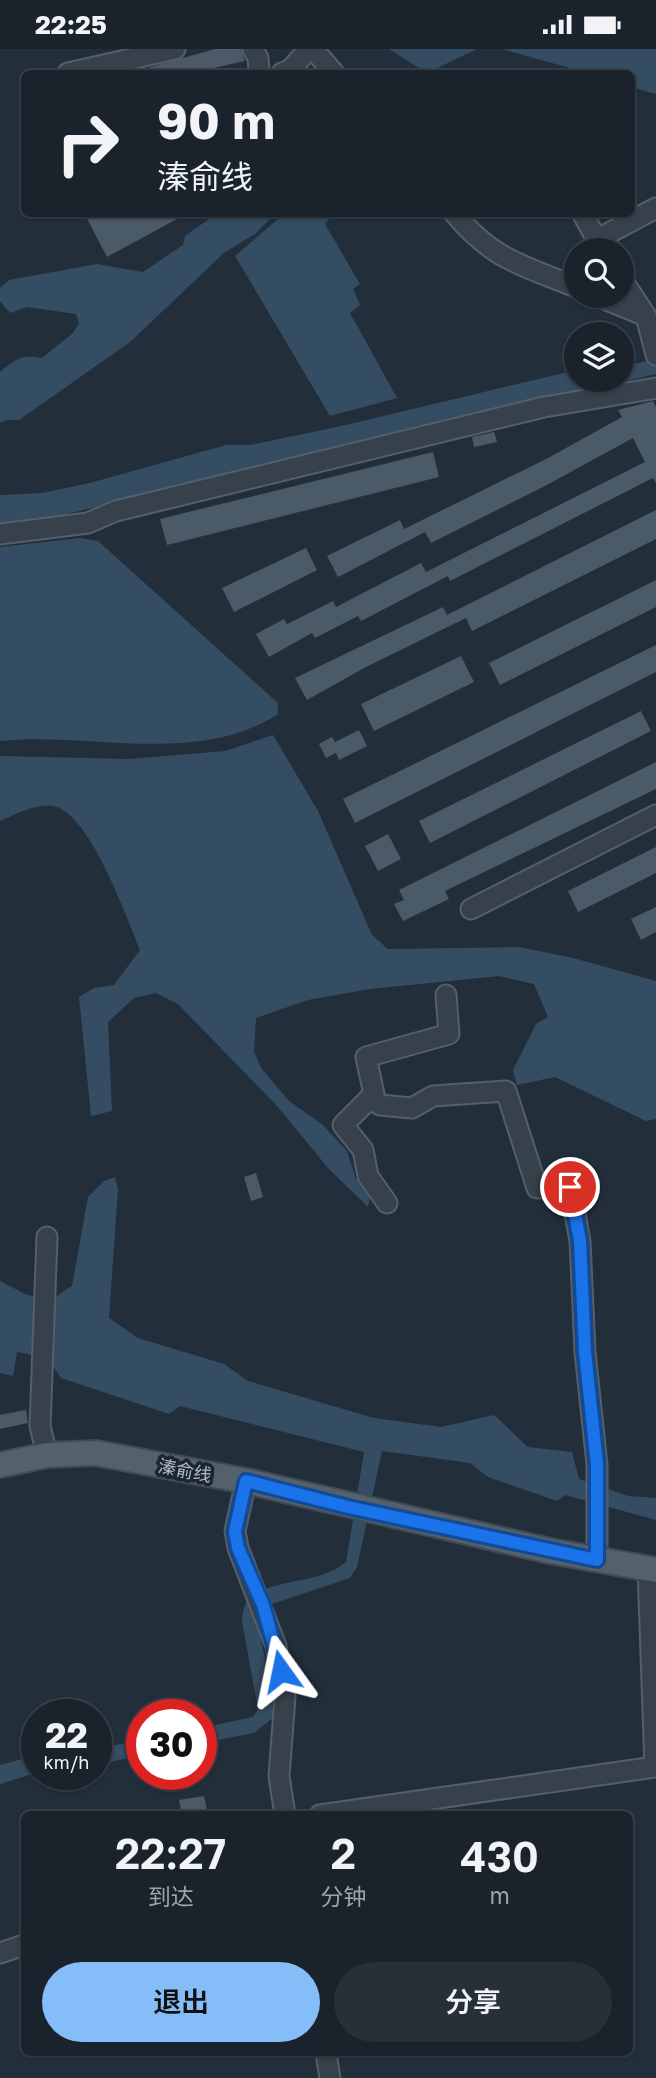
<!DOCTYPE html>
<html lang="zh">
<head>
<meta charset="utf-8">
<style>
	:root { --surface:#1a232c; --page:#272f38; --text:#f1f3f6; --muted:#9fa4a9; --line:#384048; --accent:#85bdf8 }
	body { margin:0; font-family:"Golos Text","Noto Sans SC",sans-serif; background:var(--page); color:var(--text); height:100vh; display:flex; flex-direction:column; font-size:26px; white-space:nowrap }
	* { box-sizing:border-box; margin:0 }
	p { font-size:23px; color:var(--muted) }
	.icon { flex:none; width:38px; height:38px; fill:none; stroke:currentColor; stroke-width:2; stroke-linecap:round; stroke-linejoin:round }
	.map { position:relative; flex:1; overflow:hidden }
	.panel { position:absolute; left:21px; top:1762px; width:612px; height:245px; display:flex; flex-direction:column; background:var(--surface); border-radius:10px; box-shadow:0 2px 5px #0004,0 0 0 2px var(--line) }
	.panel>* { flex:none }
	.banner { position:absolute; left:21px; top:21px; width:614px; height:147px; border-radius:10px; box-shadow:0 2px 5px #0004,0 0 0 2px var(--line); background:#1a232c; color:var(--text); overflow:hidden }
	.buttons { position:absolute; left:564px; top:189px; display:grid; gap:14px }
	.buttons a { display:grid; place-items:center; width:70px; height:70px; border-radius:50%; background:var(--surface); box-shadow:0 2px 5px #0004,0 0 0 2px var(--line); font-size:35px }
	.speed { position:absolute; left:21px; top:1650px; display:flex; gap:14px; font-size:35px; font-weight:700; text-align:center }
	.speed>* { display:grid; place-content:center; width:91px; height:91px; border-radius:50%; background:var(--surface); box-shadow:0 2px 5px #0004,0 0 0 2px var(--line); line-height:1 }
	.speed small { font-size:18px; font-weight:400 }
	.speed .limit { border:10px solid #d22; background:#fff; color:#111 }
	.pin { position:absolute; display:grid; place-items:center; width:60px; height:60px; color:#fff; margin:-30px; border:4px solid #fff; border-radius:50%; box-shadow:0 2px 7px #0007 }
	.me { position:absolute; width:77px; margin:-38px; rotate:348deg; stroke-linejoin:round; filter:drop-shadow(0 0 5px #0008) }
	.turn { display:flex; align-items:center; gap:24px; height:147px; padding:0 21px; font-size:32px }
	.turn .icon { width:91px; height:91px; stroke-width:2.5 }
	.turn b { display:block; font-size:49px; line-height:60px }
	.eta { display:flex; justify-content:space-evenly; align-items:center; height:119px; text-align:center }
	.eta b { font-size:42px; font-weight:600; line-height:49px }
	.cta { display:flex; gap:14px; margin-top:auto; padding:14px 21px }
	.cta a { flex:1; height:80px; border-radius:42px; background:var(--accent); color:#111; font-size:28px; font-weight:600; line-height:80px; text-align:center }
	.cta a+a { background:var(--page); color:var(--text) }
	.status { display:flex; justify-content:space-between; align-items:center; height:49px; padding:0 35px; background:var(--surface); direction:ltr }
	.status svg { height:19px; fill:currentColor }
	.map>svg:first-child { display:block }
	.water { fill:#354d62 }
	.building { fill:#4a5a67 }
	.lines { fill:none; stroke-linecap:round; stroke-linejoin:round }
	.minor-casing { stroke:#545f69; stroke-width:23 }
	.major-casing { stroke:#3f4a54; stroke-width:28 }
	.minor { stroke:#36414b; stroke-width:19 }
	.major { stroke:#54606b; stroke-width:24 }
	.route-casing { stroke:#114b97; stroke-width:18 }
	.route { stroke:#1a73e8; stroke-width:12 }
	.labels { text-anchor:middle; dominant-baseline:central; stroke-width:7; stroke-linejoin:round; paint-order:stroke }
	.street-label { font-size:18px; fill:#b1bcc7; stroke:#1b2630 }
</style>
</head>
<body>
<div class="status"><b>22:25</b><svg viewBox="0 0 49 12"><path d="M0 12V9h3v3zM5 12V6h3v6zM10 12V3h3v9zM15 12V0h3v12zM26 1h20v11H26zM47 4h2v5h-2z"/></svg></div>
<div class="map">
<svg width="656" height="2029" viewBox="0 0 656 2029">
	<rect width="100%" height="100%" fill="#222f3b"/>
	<g class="water">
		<path d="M389 0H477L427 24Z"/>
		<path d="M502 0H656V45L632 38V24H588Z"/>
		<path d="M285 164 333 165 325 175 360 235 353 240 360 256 350 264 397 349 330 367 235 207Z"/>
		<path d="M216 165H275L255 185 225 203 130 293 19 371H7L0 374V323C15 310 22 305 42 309L73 284 79 274 76 265 27 258 10 264 0 252V239L9 231 97 215 143 223 183 196 185 187Z"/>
		<path d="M628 309 634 315 656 310V325L119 453 53 468 0 474V446L42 444 90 434 226 396H250L346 376 576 321V331H621V310Z"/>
		<path d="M80 489 98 492 278 654V665C197 718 89 682 0 692V498Z"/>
		<path d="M273 686 318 762 372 886 388 900 519 898 573 909 656 932V1070L646 1072 555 1028 517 1036 513 1021 536 975 548 968 534 935 499 927 370 940 308 951 256 969 254 1002 261 1019 289 1052 322 1075 347 1102 356 1130 370 1147 368 1158 328 1119 278 1058 178 955 156 944 134 949 108 973 112 1062 91 1067 79 948 94 939 114 936 140 901C127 869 88 760 52 757 34 755 16 765 0 772V707L128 710 225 702Z"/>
		<path d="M115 1128 118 1140 109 1269 138 1289 224 1315 248 1332 374 1369 441 1378 494 1366 528 1398 572 1403 579 1430 628 1447 656 1449V1471L565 1446 557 1452 488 1428 470 1414 382 1402 357 1518 350 1529 272 1555 259 1563 257 1573 272 1641 273 1669 254 1684 201 1694V1679L253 1668 258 1660 242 1572C243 1562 244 1553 252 1547 277 1529 318 1536 346 1513L364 1403 180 1357 169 1365 61 1329 48 1309 17 1303 13 1327 0 1324V1232L27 1246 52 1250 72 1237 88 1148 104 1132Z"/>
		<path d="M142 1691V1706L96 1716V1700Z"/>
		<path d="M37 1706V1726H54H29L0 1735V1716Z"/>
	</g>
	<g class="building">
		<path d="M215 0H241L245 12 191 24H130Z"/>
		<path d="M84 164H188L107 208Z"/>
		<path d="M653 352 656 358V434L653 429 450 532 448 527 361 572 358 567 315 589 312 584 269 608 256 585 284 570 287 575 333 552 336 558 421 514 426 523 645 413 633 389 545 437 431 494 425 483 338 528 327 507 400 471 404 480 548 409 622 368 618 361Z"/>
		<path d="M494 383 497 393 474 398 472 388Z"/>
		<path d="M433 403 439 428 167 496 160 470Z"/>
		<path d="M656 461V490L472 582 466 569 366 618 307 651 295 629 443 558 447 566Z"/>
		<path d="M306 499 317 521 234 563 222 539Z"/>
		<path d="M656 531V558L500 636 489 614Z"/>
		<path d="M656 596V623L355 774 343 750Z"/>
		<path d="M461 607 474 633 374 682 361 655Z"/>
		<path d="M641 662 651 682 430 794 419 772Z"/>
		<path d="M359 681 367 697 339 711 336 704 326 709 319 695 332 688 335 693Z"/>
		<path d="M656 713V740L445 842 449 850 403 872 394 855 404 851 399 841Z"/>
		<path d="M388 785 401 810 378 822 365 797Z"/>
		<path d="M656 798V824L578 863 568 842Z"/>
		<path d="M656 858V883L641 891 631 870Z"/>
		<path d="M256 1124 263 1148 251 1152 244 1128Z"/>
		<path d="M26 1361 28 1374 0 1380V1366Z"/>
		<path d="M204 1747 208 1766H182L179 1751Z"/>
	</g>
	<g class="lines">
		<defs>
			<g id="minor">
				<path d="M253 0 258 9 259 23"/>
				<path d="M313 0 334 24"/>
				<path d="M68 24 175 0"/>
				<path d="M282 24 290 21 309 0"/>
				<path d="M454 164C493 211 522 216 576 238"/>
				<path d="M582 164 602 200"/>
				<path d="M596 191 656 159"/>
				<path d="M621 229 646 267 656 306"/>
				<path d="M597 247 646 267"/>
				<path d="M0 485 88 474 116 462 544 358 656 339"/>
				<path d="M471 860 656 766"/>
				<path d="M369 1050 380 1056 412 1059 433 1047 506 1042 537 1139 570 1138 580 1192 585 1303 597 1416V1511"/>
				<path d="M387 1154 368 1127 363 1101 343 1076 374 1045 366 1008 449 985 446 946"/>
				<path d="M47 1188 40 1377 47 1406"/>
				<path d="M246 1432 235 1482 238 1499 276 1597 285 1648 279 1727 285 1766"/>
				<path d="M320 1766 655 1718 648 1520"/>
				<path d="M0 1904 24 1896"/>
				<path d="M326 2004 330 2029"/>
			</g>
			<path id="major" d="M0 1416 47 1406 96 1404 246 1432 550 1502 656 1521"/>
		</defs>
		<use href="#minor" class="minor-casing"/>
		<use href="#major" class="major-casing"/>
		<use href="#minor" class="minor"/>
		<use href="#major" class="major"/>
	</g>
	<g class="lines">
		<defs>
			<path id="route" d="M281 1622 263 1556 238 1499 235 1482 246 1432 348 1458 597 1511V1416L585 1303 580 1192 570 1138"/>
		</defs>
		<use href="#route" class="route-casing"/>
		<use href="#route" class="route"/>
	</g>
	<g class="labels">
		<g class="street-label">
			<text transform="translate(185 1421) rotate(11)">溱俞线</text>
		</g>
	</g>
</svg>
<div class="buttons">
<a><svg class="icon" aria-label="search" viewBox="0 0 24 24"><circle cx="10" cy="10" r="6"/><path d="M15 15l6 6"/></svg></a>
<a><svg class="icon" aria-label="layers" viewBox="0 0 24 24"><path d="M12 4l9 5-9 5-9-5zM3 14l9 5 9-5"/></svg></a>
</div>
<div class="speed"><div>22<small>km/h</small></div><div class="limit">30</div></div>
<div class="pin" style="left:570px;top:1138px;background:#d93025"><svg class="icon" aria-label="arrive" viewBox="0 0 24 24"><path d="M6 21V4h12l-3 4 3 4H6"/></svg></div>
<svg class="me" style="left:281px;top:1622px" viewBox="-20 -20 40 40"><path d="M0-17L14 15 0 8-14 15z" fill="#1a73e8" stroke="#fff" stroke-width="4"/></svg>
<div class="banner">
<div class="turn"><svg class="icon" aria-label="right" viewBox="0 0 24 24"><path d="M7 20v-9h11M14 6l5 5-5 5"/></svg><div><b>90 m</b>溱俞线</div></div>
</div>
<section class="panel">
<div class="eta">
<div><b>22:27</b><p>到达</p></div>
<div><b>2</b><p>分钟</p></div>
<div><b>430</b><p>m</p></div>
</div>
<div class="cta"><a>退出</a><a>分享</a></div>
</section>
</div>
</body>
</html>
